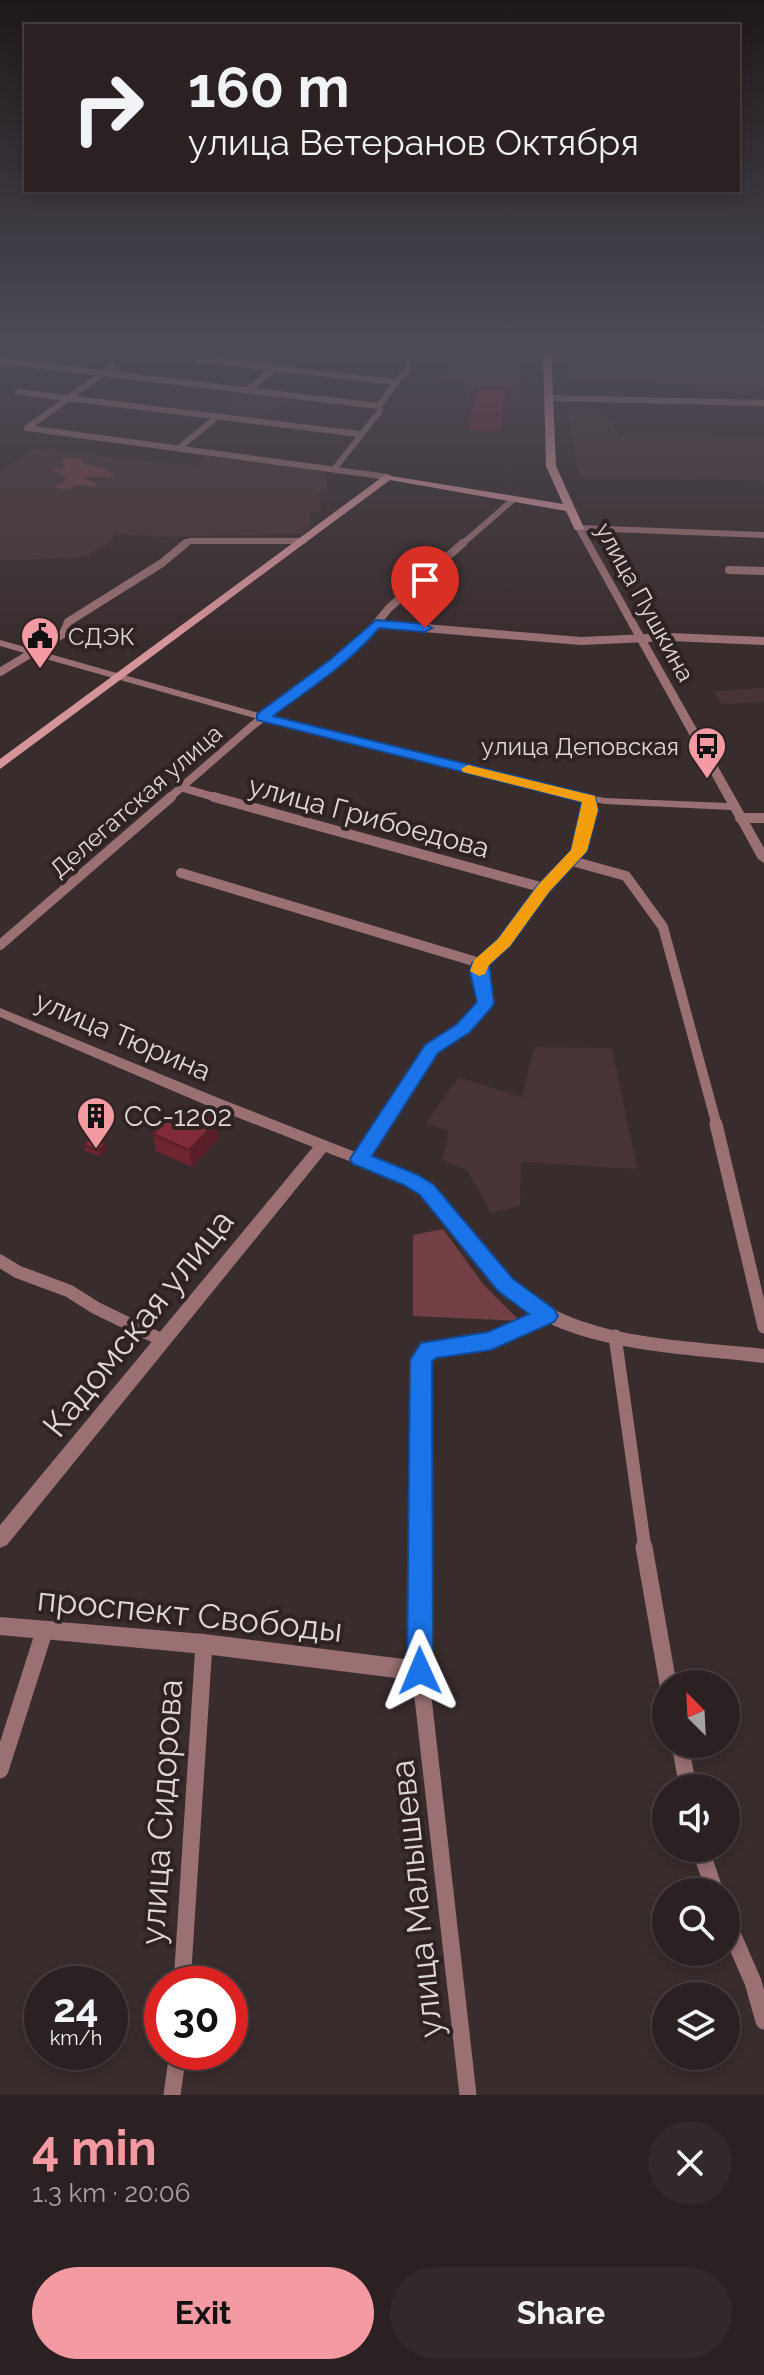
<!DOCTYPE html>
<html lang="en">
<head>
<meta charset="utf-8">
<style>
	:root { --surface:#2b2122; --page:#33292a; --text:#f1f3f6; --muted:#a6a3a5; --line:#473e40; --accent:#f49aa2 }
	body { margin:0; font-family:Raleway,sans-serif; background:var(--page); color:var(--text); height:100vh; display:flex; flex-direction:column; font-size:30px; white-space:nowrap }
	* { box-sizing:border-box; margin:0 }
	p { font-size:26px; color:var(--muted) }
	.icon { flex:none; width:44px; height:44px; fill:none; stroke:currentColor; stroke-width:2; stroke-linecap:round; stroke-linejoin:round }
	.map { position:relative; height:2095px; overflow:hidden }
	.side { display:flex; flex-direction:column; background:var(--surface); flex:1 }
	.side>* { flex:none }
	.top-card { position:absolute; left:24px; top:24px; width:716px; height:168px; border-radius:0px; box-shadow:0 4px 12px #0003,0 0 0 2px var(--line); background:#2b2122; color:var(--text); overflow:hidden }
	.needle { width:52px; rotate:336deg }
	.fabs { position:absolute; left:652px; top:1670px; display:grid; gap:16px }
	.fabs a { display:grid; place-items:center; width:88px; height:88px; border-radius:50%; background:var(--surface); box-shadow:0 4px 12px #0003,0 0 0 2px var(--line); font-size:40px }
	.speed { position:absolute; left:24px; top:1966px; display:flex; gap:16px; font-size:40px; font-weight:700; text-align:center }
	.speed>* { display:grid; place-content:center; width:104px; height:104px; border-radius:50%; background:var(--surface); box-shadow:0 4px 12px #0003,0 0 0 2px var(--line); line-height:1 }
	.speed small { font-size:20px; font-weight:400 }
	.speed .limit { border:12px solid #d22; background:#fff; color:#111 }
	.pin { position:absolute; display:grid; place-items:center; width:68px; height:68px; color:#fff; margin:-82px -34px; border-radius:50% 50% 50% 0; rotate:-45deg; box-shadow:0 0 8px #0007 }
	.pin .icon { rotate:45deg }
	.me { position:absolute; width:88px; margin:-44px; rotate:359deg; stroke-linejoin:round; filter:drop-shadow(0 0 6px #0008) }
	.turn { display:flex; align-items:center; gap:28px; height:168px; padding:0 32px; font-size:36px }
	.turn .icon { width:104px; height:104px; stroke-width:2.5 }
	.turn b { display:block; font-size:56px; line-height:68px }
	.round { display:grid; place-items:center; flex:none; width:84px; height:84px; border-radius:42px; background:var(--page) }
	.summary { display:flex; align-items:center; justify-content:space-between; height:136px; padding:0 32px }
	h1 { font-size:48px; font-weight:700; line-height:60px; color:var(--accent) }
	.button { display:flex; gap:16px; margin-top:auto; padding:16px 32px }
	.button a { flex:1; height:92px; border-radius:48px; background:var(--accent); color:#111; font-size:32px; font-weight:700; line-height:92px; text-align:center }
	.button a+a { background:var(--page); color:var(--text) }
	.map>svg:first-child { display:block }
	.built { fill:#483435 }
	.green { fill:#723f44 }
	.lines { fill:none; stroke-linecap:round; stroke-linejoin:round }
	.minor-far4 { stroke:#9a7073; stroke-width:6 }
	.minor-far3 { stroke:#9a7073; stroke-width:8 }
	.minor-far2 { stroke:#9a7073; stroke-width:10 }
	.minor-far1 { stroke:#9a7073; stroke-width:13 }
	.minor { stroke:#9a7073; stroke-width:17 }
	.tertiary { fill:#9a7073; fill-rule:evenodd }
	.secondary { fill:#d59499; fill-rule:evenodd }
	.wall { fill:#6e2531 }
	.shaded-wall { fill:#5a1e28 }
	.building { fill:#802b39; stroke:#5a1e28; stroke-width:2 }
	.route { fill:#1a73e8; stroke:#114b97; stroke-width:2 }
	.slow { fill:#f59e0b }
	.labels { text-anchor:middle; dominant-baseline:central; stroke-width:8; stroke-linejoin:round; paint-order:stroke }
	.far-street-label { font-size:24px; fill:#dfd7d7; stroke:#2f2223 }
	.far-poi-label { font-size:24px; fill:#dfd7d7; stroke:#2f2223; text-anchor:start }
	.street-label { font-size:28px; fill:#dfd7d7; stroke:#2f2223 }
	.poi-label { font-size:28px; fill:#dfd7d7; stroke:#2f2223; text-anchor:start }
	.near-street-label { font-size:34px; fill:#dfd7d7; stroke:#2f2223 }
</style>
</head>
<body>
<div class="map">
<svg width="764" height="2095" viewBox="0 0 764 2095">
	<rect width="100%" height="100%" fill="#392c2d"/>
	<g class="built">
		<path d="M487 348H524L520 399H466L467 389 464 383 436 379 443 375 444 360 476 357 486 353Z"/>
		<path d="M560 348H764V388L569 380 567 355 560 353Z"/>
		<path d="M239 391 288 398 262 421 211 415Z"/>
		<path d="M568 411H601L606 422H613L618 435 764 438V486L761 481 579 477Z"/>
		<path d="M34 448 164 463 199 465 206 455 328 468 325 473 327 491 319 492 321 511 310 512V527L300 534 165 537 114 534 113 540 86 557 0 561V473Z"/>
		<path d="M764 688V702L722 704 714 691Z"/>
		<path d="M534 1047 612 1048 637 1169 521 1162 520 1206 491 1213 467 1170 442 1160 449 1131 426 1123 459 1077 522 1097Z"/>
	</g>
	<g class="green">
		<path d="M64 458 82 459 84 464 104 468 116 476C106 479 97 475 84 478L98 484 95 487 75 485 68 490 54 487 63 483 66 477 49 468 65 469 61 460Z"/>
		<path d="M443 1229 483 1284 520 1321 413 1316V1235Z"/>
	</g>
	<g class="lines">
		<g class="minor-far4">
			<path d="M196 359 396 382 408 369"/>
			<path d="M0 361 379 406"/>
			<path d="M248 390 274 369"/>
			<path d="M18 392 359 434"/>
			<path d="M548 398 764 403"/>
			<path d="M27 428 388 477"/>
			<path d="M27 428 113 366"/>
			<path d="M179 448 218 416"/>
			<path d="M335 468 380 411 379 406 396 382"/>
			<path d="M183 545 190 541H303"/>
			<path d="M461 545 514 499"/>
		</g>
		<g class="minor-far3">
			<path d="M729 570 764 571"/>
			<path d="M376 624 581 641 670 637 764 641"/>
			<path d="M0 672 63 634 68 622 162 563 186 543"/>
			<path d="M183 788 221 799"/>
			<path d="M168 799 252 726 362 641 389 608 463 543"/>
		</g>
		<g class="minor-far2">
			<path d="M214 797 544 888"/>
			<path d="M740 818H764"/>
			<path d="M572 861 626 876 663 927 717 1126"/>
			<path d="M181 873 480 963"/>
			<path d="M0 945 171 797"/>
			<path d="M381 1126 432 1049 464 1028 486 1003 480 963 504 943 544 888 579 851 590 799"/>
		</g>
		<g class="minor-far1">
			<path d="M716 1124 764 1327"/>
			<path d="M360 1159 383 1124"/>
			<path d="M0 1261 18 1272 69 1291 96 1308 162 1340"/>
			<path d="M615 1336 645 1549"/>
			<path d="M420 1549 421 1360 429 1350 491 1341 547 1316"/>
		</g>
		<g class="minor">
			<path d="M420 1547V1671L468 2095"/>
			<path d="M644 1547 668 1684"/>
			<path d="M680 1744 688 1788"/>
			<path d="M0 1770 44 1632"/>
			<path d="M700 1848 715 1892"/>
			<path d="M726 1920 753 1982 764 2021"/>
			<path d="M182 1984 204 1644"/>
			<path d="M172 2095 178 2052"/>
		</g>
		<g class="tertiary">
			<path d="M579 525 764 532V538L585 531 764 848V863L758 859 731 810 605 804 571 798 258 719 0 646V640L266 715 571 792 605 798 727 803 575 528Z"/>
			<path d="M0 1008 216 1097 416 1176C456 1204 475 1247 510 1280 577 1341 679 1339 764 1349V1363C690 1354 585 1352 522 1308 479 1278 459 1228 420 1195 395 1174 357 1165 326 1152L7 1545 0 1548V1525L313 1147 206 1105 0 1017Z"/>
			<path d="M0 1617 204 1634 420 1661 427 1664 430 1671 427 1678 420 1681 204 1654 0 1635Z"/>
		</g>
		<path class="secondary" d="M543 348H551L556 466 584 528 583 530H575L566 511 390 480 0 769V759L385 475 563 504 546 466Z"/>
	</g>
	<g class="wall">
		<path d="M506 406 502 431 469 430 470 413Z"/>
		<path d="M153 1134 219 1138 192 1167 156 1151Z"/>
		<path d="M84 1145 106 1150 100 1156 85 1151Z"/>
	</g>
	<g class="shaded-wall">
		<path d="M507 390 506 406 502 431 503 414Z"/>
		<path d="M217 1121 219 1138 192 1167 189 1150Z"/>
		<path d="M105 1144 106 1150 100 1156 99 1151Z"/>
	</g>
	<g class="building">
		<path d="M476 389 507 390 503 414 470 413Z"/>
		<path d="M181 1106 217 1121 189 1150 153 1134Z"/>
		<path d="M90 1138 105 1144 99 1151 84 1145Z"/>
	</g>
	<linearGradient id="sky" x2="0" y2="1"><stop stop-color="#1f1819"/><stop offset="0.54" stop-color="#4e4b57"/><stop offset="1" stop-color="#4e4b57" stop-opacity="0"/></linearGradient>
	<rect width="764" height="641" fill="url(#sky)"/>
	<path class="route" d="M376 620 425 624 432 628 425 632 379 628C350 663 309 689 273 716L595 796 598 810 587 851 549 892 510 946 489 965 494 1003 492 1007 470 1032 438 1053 372 1156 418 1175 434 1185 513 1279 554 1309 558 1316 554 1322 491 1350 436 1358 432 1362 433 1671 430 1680 420 1683 411 1680 407 1671 410 1360 421 1343 488 1332 529 1314 498 1291 420 1195 404 1185 353 1164 350 1159 425 1045 457 1024 477 1002 470 972 472 963 498 939 538 885 571 851 582 802 257 720V714L330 660Z"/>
	<path class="slow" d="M468 765 595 796 598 810 587 851 549 892 510 946 489 965 485 974 479 976 470 971 474 960 498 939 538 885 571 850 582 802 463 772 461 769Z"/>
	<defs>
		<symbol id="civic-pin" viewBox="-11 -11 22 30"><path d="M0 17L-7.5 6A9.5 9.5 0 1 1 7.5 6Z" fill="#f49aa2" stroke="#2f2223"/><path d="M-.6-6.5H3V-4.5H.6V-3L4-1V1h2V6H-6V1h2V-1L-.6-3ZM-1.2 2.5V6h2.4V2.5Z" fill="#111"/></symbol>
		<symbol id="bus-pin" viewBox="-11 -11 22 30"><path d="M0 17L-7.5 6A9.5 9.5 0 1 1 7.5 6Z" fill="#f49aa2" stroke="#2f2223"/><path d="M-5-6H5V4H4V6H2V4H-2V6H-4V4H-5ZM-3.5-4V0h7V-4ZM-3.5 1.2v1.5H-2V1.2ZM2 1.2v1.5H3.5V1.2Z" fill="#111"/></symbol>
		<symbol id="building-pin" viewBox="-11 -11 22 30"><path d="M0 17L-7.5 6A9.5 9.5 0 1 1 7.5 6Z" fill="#f49aa2" stroke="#2f2223"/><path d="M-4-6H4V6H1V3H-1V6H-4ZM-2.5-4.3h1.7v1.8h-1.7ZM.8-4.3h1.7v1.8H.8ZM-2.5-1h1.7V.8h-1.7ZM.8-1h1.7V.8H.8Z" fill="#111"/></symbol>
	</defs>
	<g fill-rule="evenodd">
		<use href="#civic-pin" x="18" y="614" width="44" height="60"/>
		<use href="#bus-pin" x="685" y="724" width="44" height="60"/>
		<use href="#building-pin" x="74" y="1094" width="44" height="60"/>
	</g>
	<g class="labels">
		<g class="far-street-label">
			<text transform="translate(645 602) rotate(61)">улица Пушкина</text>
			<text transform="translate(136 801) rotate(-41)">Делегатская улица</text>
		</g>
		<g class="far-poi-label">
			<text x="68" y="636">СДЭК</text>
			<text x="679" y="746" text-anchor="end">улица Деповская</text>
		</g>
		<g class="street-label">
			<text transform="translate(369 817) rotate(15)">улица Грибоедова</text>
			<text transform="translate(123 1036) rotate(23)">улица Тюрина</text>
		</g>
		<g class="poi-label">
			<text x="124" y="1116">СС-1202</text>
		</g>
		<g class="near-street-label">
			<text transform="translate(138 1323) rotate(-51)">Кадомская улица</text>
			<text transform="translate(190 1614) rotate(6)">проспект Свободы</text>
			<text transform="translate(161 1812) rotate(-86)">улица Сидорова</text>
			<text transform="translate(416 1899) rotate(-96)">улица Малышева</text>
		</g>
	</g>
</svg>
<div class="fabs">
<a><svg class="needle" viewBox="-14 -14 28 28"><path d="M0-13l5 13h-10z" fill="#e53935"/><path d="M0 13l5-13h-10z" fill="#a6a3a5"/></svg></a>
<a><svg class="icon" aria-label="sound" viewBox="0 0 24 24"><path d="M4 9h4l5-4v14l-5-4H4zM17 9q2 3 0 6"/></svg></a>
<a><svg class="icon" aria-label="search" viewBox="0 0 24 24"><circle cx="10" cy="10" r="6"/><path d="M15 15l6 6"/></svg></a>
<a><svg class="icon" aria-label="layers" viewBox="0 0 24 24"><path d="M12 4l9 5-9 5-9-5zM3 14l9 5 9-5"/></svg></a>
</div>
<div class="speed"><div>24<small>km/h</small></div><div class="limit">30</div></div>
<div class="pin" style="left:425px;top:628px;background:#d93025"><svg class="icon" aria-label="arrive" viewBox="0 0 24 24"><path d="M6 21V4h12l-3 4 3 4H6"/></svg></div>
<svg class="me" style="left:420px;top:1671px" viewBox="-20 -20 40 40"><path d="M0-17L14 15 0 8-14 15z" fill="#1a73e8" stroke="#fff" stroke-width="4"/></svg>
<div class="top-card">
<div class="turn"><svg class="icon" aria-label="right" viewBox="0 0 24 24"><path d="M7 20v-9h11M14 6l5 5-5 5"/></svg><div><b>160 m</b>улица Ветеранов Октября</div></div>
</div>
</div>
<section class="side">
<div class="summary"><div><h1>4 min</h1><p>1.3 km · 20:06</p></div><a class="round"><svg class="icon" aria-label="close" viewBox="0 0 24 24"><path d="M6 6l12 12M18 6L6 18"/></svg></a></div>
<div class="button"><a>Exit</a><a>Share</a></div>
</section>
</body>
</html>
